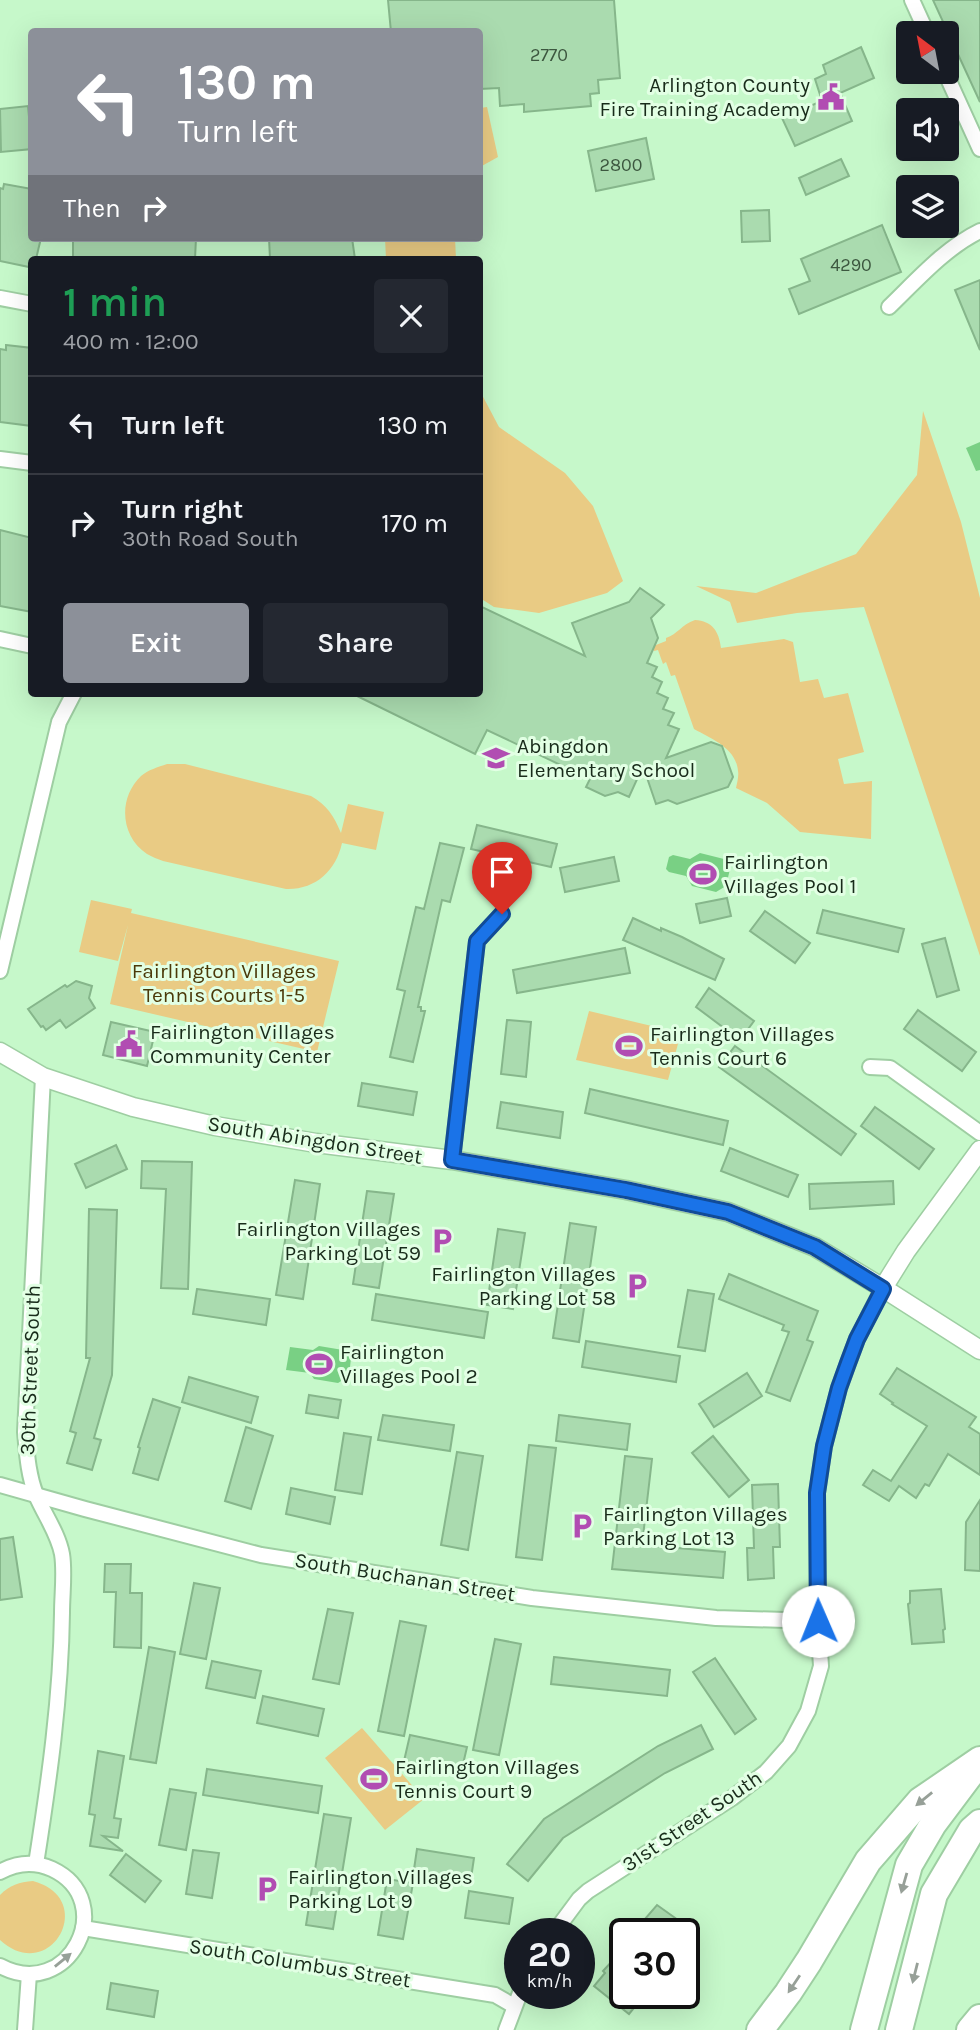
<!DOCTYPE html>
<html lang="en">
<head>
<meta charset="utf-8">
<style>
	:root { --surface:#171b24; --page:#242831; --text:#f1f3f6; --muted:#9ea1a6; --line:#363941; --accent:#8c9099 }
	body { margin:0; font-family:Karla,sans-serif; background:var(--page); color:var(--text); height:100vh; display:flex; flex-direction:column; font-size:26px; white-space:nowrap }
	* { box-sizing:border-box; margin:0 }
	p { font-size:23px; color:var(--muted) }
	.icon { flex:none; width:38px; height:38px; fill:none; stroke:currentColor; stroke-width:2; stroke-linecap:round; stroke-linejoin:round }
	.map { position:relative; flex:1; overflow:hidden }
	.sheet { position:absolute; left:28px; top:256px; width:455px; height:441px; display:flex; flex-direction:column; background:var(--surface); border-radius:7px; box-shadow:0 7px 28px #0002 }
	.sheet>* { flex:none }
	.banner { position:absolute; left:28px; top:28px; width:455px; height:214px; border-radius:7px; box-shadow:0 7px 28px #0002; background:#8c9099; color:#fff; overflow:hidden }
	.needle { width:46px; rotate:328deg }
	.buttons { position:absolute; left:896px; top:21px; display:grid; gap:14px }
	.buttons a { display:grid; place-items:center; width:63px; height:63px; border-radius:7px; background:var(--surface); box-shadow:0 7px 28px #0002; font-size:35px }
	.speed { position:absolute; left:504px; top:1918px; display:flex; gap:14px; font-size:35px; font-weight:700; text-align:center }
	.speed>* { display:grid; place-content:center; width:91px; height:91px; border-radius:50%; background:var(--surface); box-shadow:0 7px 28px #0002; line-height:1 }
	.speed small { font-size:18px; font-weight:400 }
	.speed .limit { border:4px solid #111; border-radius:10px; background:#fff; color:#111 }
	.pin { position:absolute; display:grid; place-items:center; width:60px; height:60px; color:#fff; margin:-72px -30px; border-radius:50% 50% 50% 0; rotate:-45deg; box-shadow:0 0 7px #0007 }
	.pin .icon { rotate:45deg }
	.me { position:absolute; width:77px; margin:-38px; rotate:359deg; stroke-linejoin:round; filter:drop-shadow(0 0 5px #0008) }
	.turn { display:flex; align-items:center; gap:24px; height:147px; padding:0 35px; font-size:32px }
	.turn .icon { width:91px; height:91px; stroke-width:2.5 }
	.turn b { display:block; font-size:49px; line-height:60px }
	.then { display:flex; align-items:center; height:66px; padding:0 35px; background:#0003; gap:14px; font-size:26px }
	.round { display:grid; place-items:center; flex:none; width:74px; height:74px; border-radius:7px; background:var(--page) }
	.headline { display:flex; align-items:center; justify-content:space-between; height:119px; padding:0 35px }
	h1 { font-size:42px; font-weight:600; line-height:52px; color:#1e9e55 }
	.primary-button { display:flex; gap:14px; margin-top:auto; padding:14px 35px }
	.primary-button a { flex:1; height:80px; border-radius:7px; background:var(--accent); color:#fff; font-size:28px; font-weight:600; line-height:80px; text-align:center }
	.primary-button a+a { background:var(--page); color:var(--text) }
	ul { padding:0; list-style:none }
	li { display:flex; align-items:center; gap:21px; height:98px; padding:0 35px; border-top:2px solid var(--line) }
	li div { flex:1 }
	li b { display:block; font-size:26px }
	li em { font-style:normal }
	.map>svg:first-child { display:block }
	.green { fill:#e9cb84 }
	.water { fill:#79d084 }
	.building { fill:#aadbaf; stroke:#86b68b; stroke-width:2 }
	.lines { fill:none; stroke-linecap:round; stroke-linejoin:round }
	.minor-casing { stroke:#9ecea2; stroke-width:18 }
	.tertiary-casing { stroke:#9ecea2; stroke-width:21 }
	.motorway-casing { stroke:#9ecea2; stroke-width:30 }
	.minor { stroke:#fff; stroke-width:14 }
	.tertiary { stroke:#fff; stroke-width:18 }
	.motorway { stroke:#fff; stroke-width:26 }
	.oneway { fill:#97a098 }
	.route-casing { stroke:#114b97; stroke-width:18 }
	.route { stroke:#1a73e8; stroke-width:12 }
	.labels { text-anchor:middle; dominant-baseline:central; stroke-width:6; stroke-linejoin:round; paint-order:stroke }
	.number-label { font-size:18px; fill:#3c573f }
	.poi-label { font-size:21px; fill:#182b1a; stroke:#e2ffe4; text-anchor:start }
	.park-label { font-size:21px; fill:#4b3909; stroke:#e2ffe4 }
	.street-label { font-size:21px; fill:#182b1a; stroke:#e2ffe4 }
</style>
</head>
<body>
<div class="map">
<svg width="980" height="2030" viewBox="0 0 980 2030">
	<rect width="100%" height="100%" fill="#c6f8ca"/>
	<g class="green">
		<path d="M487 107 498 157 480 167V108Z"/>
		<path d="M385 238H455L456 259H386Z"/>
		<path d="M480 391 499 427 565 473 593 506 623 581 607 593 539 613 494 607 480 598Z"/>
		<path d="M923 411 961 522 980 598V956L864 607 797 613 737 623 730 602 696 586 756 593 856 554 917 475Z"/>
		<path d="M695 620C712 621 719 631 721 648L784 639 793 642 800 682 818 679 824 698 848 693 864 752 838 759 844 784 872 781 871 839 800 832 767 803 736 788C737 783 739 776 738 771 736 748 712 739 694 729L675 675 671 676 666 662 663 664 658 650 654 651 651 647 666 641V638C678 634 681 625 695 620Z"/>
		<path d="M167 764H185L311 796C327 805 334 816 341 833L348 804 384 812 376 850 342 843C336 871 315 890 286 889L163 861C158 859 152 857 147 854 120 836 118 798 141 776 148 770 158 767 167 764Z"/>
		<path d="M91 900 132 909 131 913 339 961 317 1052 110 1004 128 925 118 961 79 952Z"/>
		<path d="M589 1011 681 1033 668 1080 576 1060Z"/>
		<path d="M362 1728 424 1799 385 1830 325 1758Z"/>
		<path d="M33 1881C99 1899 50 1986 0 1940V1895C10 1885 19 1882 33 1881Z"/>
	</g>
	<g class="water">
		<path d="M980 442V470L976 471 966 448Z"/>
		<path d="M700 853 724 859 730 869 726 886 716 892 692 886 686 876 669 872 666 869 669 857 673 855 690 859Z"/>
		<path d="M319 1346 343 1350 351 1358 349 1376 338 1383 314 1379 310 1373 286 1370 290 1347 313 1350Z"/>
	</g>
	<g class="building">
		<path d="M388 0H614L620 78 598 80 599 93 590 94 591 106 524 112V104L500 106 499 88 480 89V32H391Z"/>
		<path d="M933 0H980V102Z"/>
		<path d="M861 47 874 78 840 93 852 121 795 146 782 118 822 101 815 79 826 74 823 65Z"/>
		<path d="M28 106 32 149 1 152 0 109Z"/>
		<path d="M646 138 654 179 596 191 588 151Z"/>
		<path d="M841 159 849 176 806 195 799 178Z"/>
		<path d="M4 184 32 189V238H41L36 259H31L29 267 0 261V188L3 189Z"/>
		<path d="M769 210 770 241 742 242 741 211Z"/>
		<path d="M882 225 901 272 799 314 789 289 810 281 801 259Z"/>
		<path d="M73 238H196L195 259H73Z"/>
		<path d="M269 238H352L355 259H270Z"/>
		<path d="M980 280V350L955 290Z"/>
		<path d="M6 345 32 348V426L0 422V349L6 350Z"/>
		<path d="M0 530 32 538V612L0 606Z"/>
		<path d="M640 588 664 605 651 618 658 638 647 663 657 667 652 677 662 682 657 693 668 698 663 709 674 713 668 725 679 729 666 758 711 742 722 746 733 777 728 787 677 804 668 800 656 804 643 766 629 797 618 792 605 796 586 787 590 779 487 730 475 754 351 693H480V606L585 656 572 623 629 602Z"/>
		<path d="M477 825 557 844 551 867 471 849Z"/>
		<path d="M440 843 464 848 450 902 442 900 418 1007H421V1011H425L413 1062 390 1057 405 991 397 989 416 907 424 909Z"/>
		<path d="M614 857 619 881 565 892 560 868Z"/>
		<path d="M727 898 731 916 700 923 696 904Z"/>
		<path d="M823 910 904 929 898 952 817 933Z"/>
		<path d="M765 911 810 943 795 963 750 931Z"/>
		<path d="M633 918 661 931V928L682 937 724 959 715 980 623 940Z"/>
		<path d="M945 938 959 990 937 997 922 944Z"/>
		<path d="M625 948 630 973 517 993 513 970Z"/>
		<path d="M76 981 92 986 89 998 95 1008 66 1028 60 1020 46 1030 43 1026 41 1027 28 1009 65 985 67 987Z"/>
		<path d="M709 988 754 1021 740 1040 696 1007Z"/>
		<path d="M918 1010 976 1052 962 1071 904 1029Z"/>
		<path d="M507 1020 531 1022 526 1077 501 1074Z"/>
		<path d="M111 1022 155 1032 147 1066 103 1055Z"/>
		<path d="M735 1046 856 1134 841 1155 719 1067Z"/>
		<path d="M362 1083 417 1092 413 1115 358 1106Z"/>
		<path d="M590 1089 728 1121 723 1145 585 1113Z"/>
		<path d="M501 1102 563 1112 560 1138 497 1128Z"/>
		<path d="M875 1107 934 1149 919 1169 861 1126Z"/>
		<path d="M116 1145 127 1169 86 1188 75 1164Z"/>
		<path d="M730 1148 798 1175 788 1197 721 1171Z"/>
		<path d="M142 1161 192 1162 188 1289 161 1288 166 1189 141 1188Z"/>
		<path d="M295 1180 320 1184 303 1299 276 1295Z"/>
		<path d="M893 1181 894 1204 810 1209 809 1184Z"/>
		<path d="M367 1191 394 1194 379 1288 353 1284Z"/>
		<path d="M89 1209 117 1210 112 1375 94 1438 101 1440 92 1470 67 1463 76 1433 70 1431 90 1358H86Z"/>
		<path d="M570 1223 596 1227 579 1342 553 1338Z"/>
		<path d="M498 1229 525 1233 513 1309 487 1305Z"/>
		<path d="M729 1274 818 1311 807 1340 813 1342 790 1401 766 1392 789 1332 782 1330 784 1325 719 1299Z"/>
		<path d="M197 1289 270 1299 266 1325 193 1314Z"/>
		<path d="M688 1290 714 1294 705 1351 678 1347Z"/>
		<path d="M376 1294 488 1312 484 1338 372 1320Z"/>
		<path d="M586 1341 680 1356 676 1382 582 1367Z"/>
		<path d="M897 1368 976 1417 969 1427 980 1434V1475L948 1454 929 1486 925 1484 916 1498 899 1486 889 1501 863 1485 873 1470 891 1481 927 1426 892 1404 893 1403 880 1394Z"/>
		<path d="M747 1373 762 1396 714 1427 699 1404Z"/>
		<path d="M189 1377 258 1397 251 1423 182 1402Z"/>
		<path d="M309 1395 341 1400 338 1418 306 1413Z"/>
		<path d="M153 1399 180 1408 158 1480 133 1473 140 1448 138 1447Z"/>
		<path d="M383 1415 454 1425 450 1451 378 1440Z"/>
		<path d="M559 1415 630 1424 627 1450 556 1441Z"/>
		<path d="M246 1427 273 1436 251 1509 225 1501Z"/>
		<path d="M344 1433 371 1437 362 1494 335 1490Z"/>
		<path d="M713 1436 749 1480 729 1497 692 1453Z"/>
		<path d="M529 1445 556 1448 542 1560 516 1557Z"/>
		<path d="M457 1452 483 1456 468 1550 441 1545Z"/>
		<path d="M625 1456 652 1459 642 1545 725 1552 723 1578 612 1569Z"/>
		<path d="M778 1484 780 1547H773L774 1578 748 1580 747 1548H754L752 1485Z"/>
		<path d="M291 1488 335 1497 330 1524 286 1514Z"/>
		<path d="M980 1500V1571L965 1570 966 1522Z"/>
		<path d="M13 1537 22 1597 0 1600V1539Z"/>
		<path d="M105 1564H131L130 1593H142L141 1648 114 1647 116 1592H104Z"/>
		<path d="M194 1583 220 1588 206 1659 180 1654Z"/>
		<path d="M941 1589 945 1629 943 1630 944 1642 912 1644 908 1604 910 1603V1591Z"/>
		<path d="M328 1609 353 1613 339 1684 313 1679Z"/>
		<path d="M400 1621 426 1626 404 1736 378 1731Z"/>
		<path d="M495 1639 521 1644 499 1755 473 1750Z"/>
		<path d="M149 1647 175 1652 156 1763 130 1759Z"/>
		<path d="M554 1657 670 1670 667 1696 551 1684Z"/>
		<path d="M715 1658 756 1719 735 1734 693 1672Z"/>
		<path d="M212 1661 261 1671 255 1698 206 1688Z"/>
		<path d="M263 1696 324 1709 318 1736 257 1723Z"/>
		<path d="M701 1725 713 1749 665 1773 563 1838 528 1881 507 1864 544 1819 658 1746Z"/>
		<path d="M410 1735 467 1747 461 1773 404 1761Z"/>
		<path d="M98 1751 124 1756 114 1818 121 1819 118 1838 103 1836 123 1851 90 1846 95 1815 89 1814Z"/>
		<path d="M207 1769 322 1786 318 1813 203 1795Z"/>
		<path d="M170 1789 196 1793 186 1850 159 1845Z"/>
		<path d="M324 1814 351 1818 333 1929 306 1925Z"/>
		<path d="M417 1849 474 1858 470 1885 413 1876Z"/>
		<path d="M193 1850 219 1853 212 1898 186 1894Z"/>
		<path d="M126 1854 161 1881 145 1902 110 1875Z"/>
		<path d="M387 1879 413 1883 403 1939 378 1935Z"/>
		<path d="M469 1891 513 1898 509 1924 465 1918Z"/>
		<path d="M657 1905 678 1920 696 1934H632Z"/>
		<path d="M625 1947V1993H646L629 2014 594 1986 605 1973 603 1971Z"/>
		<path d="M111 1983 158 1991 154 2017 107 2009Z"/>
	</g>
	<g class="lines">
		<defs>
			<g id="minor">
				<path d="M912 0 927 33"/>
				<path d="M945 72 980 149"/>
				<path d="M0 298 32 304"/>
				<path d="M889 307C917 280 945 248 980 231"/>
				<path d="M0 459 32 463"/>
				<path d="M0 639 32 646"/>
				<path d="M0 971 59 722 74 693"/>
				<path d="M870 1067 890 1068 980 1133"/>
				<path d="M452 1160 477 941 502 914"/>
				<path d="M0 1485 85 1509 261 1555 532 1598 716 1618 818 1621"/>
				<path d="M36 1864C49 1781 61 1697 62 1613 62 1594 65 1572 62 1554 58 1533 44 1514 36 1495 28 1474 27 1454 25 1432L43 1077"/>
				<path d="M0 1872C16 1863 34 1861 52 1869 120 1901 69 2003 0 1966"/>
				<path d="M83 1928 495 1995 514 2006"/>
				<path d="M553 1934 579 1899 588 1891 732 1798 766 1772 789 1746 808 1711 821 1666 818 1621 817 1493 824 1446 839 1388 857 1339 883 1288"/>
				<path d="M25 2030 29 1974"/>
				<path d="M506 2030 520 1993"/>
			</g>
			<g id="tertiary">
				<path d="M0 1052 43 1077 133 1107 215 1126 316 1143 452 1160 626 1190 728 1212 815 1247 883 1288 980 1350"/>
				<path d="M883 1288 906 1251 980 1150"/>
			</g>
			<g id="motorway">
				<path d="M760 2030 788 1993 809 1961 868 1861 920 1801 980 1760"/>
				<path d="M864 2030 909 1865 933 1824 969 1776"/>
				<path d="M899 2030 934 1894 972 1830 980 1823"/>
				<path d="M970 2030 980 2018"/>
			</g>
		</defs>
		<use href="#minor" class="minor-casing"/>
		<use href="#tertiary" class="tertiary-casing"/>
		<use href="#motorway" class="motorway-casing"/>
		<use href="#minor" class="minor"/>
		<use href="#tertiary" class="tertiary"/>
		<use href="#motorway" class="motorway"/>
	</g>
	<defs><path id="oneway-solid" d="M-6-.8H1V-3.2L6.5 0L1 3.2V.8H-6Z" transform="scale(1.75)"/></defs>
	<g class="oneway">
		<use href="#oneway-solid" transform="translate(924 1799) rotate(141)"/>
		<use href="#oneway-solid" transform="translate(904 1883) rotate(106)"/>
		<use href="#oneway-solid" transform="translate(63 1960) rotate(-39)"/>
		<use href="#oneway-solid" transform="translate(915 1973) rotate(104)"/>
		<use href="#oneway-solid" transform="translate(794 1984) rotate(124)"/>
	</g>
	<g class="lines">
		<defs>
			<path id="route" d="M502 914 477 941 452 1160 626 1190 728 1212 815 1247 883 1289 857 1339 848 1363 839 1388 824 1446 817 1493 818 1621"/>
		</defs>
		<use href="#route" class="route-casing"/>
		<use href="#route" class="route"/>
	</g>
	<defs>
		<symbol id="civic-bare" viewBox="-9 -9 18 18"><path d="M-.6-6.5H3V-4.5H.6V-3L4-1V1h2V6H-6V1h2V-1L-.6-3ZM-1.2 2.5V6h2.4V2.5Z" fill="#b14db2" stroke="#e2ffe4" stroke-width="2.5" paint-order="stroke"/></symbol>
		<symbol id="school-bare" viewBox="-9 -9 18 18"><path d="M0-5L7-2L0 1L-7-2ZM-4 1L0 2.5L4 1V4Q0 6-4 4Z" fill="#b14db2" stroke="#e2ffe4" stroke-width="2.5" paint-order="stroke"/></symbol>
		<symbol id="stadium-bare" viewBox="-9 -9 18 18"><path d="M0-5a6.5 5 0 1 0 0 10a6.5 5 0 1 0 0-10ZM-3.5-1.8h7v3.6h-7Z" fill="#b14db2" stroke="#e2ffe4" stroke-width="2.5" paint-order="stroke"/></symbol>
		<symbol id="parking-bare" viewBox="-9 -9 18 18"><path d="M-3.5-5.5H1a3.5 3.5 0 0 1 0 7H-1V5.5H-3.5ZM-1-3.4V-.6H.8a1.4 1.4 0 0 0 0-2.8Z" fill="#b14db2" stroke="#e2ffe4" stroke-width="2.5" paint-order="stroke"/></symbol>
	</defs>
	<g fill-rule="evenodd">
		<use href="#civic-bare" x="812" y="78" width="38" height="38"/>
		<use href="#school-bare" x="477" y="739" width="38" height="38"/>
		<use href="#stadium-bare" x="684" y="855" width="38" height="38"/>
		<use href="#civic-bare" x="110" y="1025" width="38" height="38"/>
		<use href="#stadium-bare" x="610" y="1027" width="38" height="38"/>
		<use href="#parking-bare" x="423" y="1222" width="38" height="38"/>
		<use href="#parking-bare" x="618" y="1267" width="38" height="38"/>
		<use href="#stadium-bare" x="300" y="1345" width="38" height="38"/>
		<use href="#parking-bare" x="563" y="1507" width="38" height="38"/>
		<use href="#stadium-bare" x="355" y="1760" width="38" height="38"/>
		<use href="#parking-bare" x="248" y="1870" width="38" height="38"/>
	</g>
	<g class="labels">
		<g class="number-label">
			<text x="549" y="55">2770</text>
			<text x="621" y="165">2800</text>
			<text x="851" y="265">4290</text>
		</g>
		<g class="poi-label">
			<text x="810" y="85" text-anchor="end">Arlington County<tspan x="810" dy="24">Fire Training Academy</tspan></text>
			<text x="517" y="746">Abingdon<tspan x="517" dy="24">Elementary School</tspan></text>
			<text x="724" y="862">Fairlington<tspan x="724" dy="24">Villages Pool 1</tspan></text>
			<text x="150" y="1032">Fairlington Villages<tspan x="150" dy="24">Community Center</tspan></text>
			<text x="650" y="1034">Fairlington Villages<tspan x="650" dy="24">Tennis Court 6</tspan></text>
			<text x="421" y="1229" text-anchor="end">Fairlington Villages<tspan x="421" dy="24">Parking Lot 59</tspan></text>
			<text x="616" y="1274" text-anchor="end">Fairlington Villages<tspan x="616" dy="24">Parking Lot 58</tspan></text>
			<text x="340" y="1352">Fairlington<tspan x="340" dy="24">Villages Pool 2</tspan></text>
			<text x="603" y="1514">Fairlington Villages<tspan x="603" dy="24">Parking Lot 13</tspan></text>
			<text x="395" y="1767">Fairlington Villages<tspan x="395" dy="24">Tennis Court 9</tspan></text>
			<text x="288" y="1877">Fairlington Villages<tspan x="288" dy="24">Parking Lot 9</tspan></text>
		</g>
		<g class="park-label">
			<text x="224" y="971">Fairlington Villages<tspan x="224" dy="24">Tennis Courts 1-5</tspan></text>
		</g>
		<g class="street-label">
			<text transform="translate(315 1140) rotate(9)">South Abingdon Street</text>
			<text transform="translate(30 1370) rotate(-88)">30th Street South</text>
			<text transform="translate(405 1577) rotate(9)">South Buchanan Street</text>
			<text transform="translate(692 1821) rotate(-34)">31st Street South</text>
			<text transform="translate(300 1963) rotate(9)">South Columbus Street</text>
		</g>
	</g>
</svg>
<div class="buttons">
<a><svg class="needle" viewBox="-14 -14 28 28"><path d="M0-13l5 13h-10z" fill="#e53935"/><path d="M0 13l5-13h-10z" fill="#9ea1a6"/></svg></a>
<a><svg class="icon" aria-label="sound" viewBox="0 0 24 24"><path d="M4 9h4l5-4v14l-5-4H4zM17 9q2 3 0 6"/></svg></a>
<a><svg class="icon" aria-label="layers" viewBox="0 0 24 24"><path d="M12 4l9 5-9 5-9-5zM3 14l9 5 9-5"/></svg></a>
</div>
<div class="speed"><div>20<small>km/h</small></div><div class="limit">30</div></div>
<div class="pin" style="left:502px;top:914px;background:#d93025"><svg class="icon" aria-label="arrive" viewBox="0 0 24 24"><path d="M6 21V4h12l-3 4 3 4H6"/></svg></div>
<svg class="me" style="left:818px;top:1621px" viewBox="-20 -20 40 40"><circle r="19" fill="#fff"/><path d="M0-13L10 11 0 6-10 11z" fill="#1a73e8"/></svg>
<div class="banner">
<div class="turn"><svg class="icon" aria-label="left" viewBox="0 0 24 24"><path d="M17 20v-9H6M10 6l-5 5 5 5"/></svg><div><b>130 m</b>Turn left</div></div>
<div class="then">Then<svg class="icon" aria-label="right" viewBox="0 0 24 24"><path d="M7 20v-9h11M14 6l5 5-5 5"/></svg></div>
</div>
<section class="sheet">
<div class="headline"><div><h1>1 min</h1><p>400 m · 12:00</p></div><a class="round"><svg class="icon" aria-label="close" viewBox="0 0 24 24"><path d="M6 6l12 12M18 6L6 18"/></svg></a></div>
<ul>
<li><svg class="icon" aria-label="left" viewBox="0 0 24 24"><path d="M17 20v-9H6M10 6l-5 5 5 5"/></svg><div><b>Turn left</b></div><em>130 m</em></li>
<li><svg class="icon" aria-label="right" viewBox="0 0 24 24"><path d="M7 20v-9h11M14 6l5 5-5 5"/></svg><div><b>Turn right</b><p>30th Road South</p></div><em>170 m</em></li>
</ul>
<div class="primary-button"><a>Exit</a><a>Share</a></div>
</section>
</div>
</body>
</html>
